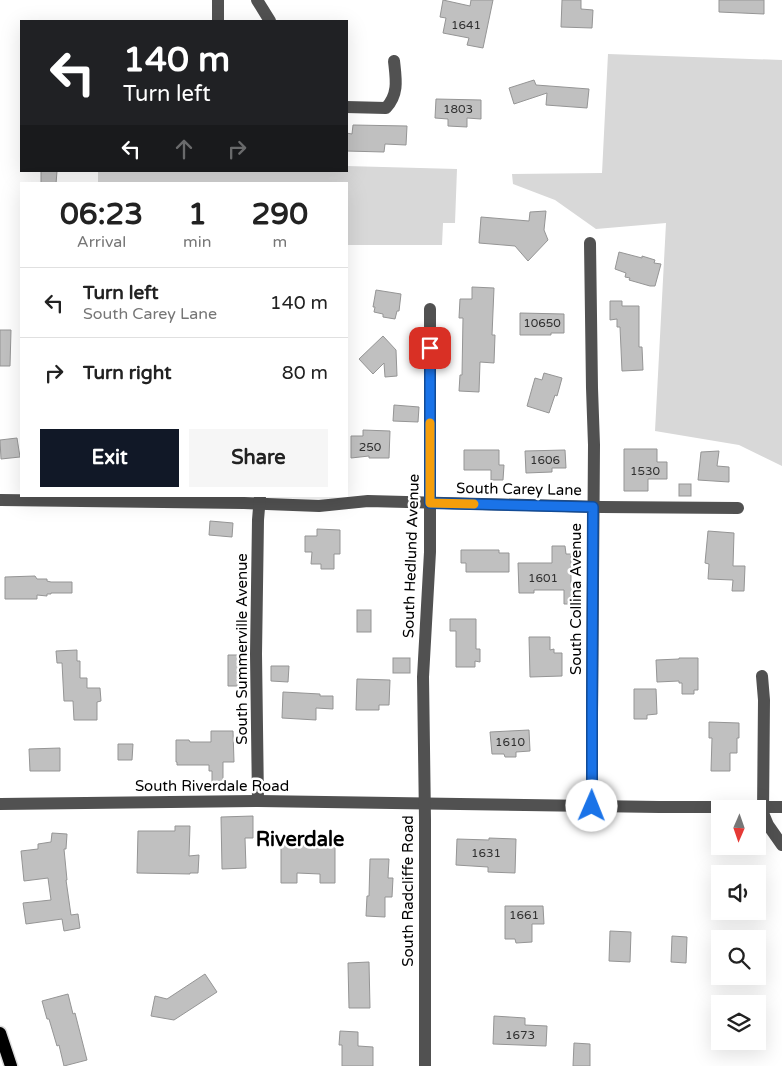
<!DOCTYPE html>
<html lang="en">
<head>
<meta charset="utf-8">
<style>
	:root { --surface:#fff; --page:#f6f6f6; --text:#222; --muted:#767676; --line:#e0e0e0; --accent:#111827 }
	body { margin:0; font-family:"Varela Round",sans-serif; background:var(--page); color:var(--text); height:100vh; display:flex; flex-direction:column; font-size:19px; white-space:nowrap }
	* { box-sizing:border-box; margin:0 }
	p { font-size:16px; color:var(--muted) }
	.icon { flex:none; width:28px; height:28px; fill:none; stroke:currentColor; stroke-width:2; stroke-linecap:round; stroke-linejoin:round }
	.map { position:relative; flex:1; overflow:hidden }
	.details { position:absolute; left:20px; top:182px; width:328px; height:315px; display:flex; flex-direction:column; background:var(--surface); border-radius:0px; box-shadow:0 5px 20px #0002 }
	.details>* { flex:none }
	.guide { position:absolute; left:20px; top:20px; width:328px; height:152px; border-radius:0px; box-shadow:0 5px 20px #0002; background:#202124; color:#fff; overflow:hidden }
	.needle { width:32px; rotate:182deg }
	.fabs { position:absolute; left:711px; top:800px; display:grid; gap:10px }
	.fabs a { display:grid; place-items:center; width:55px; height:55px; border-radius:0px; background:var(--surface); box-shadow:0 5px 20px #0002; font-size:25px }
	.pin { position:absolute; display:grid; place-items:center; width:42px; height:42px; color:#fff; margin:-21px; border-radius:10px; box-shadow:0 2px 8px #0006 }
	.me { position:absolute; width:55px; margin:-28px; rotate:1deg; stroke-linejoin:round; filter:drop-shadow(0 0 4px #0008) }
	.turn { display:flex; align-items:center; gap:18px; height:105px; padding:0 20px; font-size:22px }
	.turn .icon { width:65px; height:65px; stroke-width:2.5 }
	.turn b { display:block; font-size:35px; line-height:42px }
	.lanes { display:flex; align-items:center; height:48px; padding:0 20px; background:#0003; justify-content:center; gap:25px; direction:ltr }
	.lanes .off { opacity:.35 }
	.eta { display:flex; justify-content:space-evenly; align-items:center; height:85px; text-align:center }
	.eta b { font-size:30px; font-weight:700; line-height:35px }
	.button { display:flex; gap:10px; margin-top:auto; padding:10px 20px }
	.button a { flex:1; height:58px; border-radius:0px; background:var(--accent); color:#fff; font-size:20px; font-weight:700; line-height:58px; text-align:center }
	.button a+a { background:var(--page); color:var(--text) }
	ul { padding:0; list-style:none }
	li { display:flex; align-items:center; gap:15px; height:70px; padding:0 20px; border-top:1px solid var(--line) }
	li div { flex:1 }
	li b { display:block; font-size:19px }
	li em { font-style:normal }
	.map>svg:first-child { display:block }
	.green { fill:#d8d8d8 }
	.building { fill:#c0c0c0; stroke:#959595 }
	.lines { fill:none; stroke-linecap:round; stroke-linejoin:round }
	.major-casing { stroke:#dbdbdb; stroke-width:15 }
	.minor { stroke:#515151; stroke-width:12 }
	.major { stroke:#000; stroke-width:12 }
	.route-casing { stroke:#114b97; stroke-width:12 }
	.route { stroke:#1a73e8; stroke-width:9 }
	.slow { stroke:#f59e0b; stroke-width:9 }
	.labels { text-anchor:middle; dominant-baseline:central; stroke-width:5; stroke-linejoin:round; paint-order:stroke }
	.number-label { font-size:12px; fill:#303030 }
	.street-label { font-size:15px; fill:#000; stroke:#fff }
	.district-label { font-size:20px; font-weight:bold; fill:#000; stroke:#fff }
</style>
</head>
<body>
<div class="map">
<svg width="782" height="1066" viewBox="0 0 782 1066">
	<rect width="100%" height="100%" fill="#fff"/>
	<g class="green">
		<path d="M608 54 782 60V466L739 445 655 431 666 223 596 229 555 200 513 184 512 174 602 173Z"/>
		<path d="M346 166 457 169 455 223H443L442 245H346V184H98V171H346Z"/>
	</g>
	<g class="building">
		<path d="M443 0 470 6 471 0H493L483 48 467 45 469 38 443 33 446 18 440 17Z"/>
		<path d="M562 0H581V9L593 10 592 28 561 27Z"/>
		<path d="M719 0H764V14L719 12Z"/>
		<path d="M534 80 536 85 589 89 587 108 546 105 547 93 514 104 509 88Z"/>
		<path d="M436 99 481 100V119L467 118V127L448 126V119L435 118Z"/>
		<path d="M353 125 407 126 406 145 385 144 384 152 346 151V133L352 134Z"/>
		<path d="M41 171H57L56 184H41Z"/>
		<path d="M546 211 544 230 548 240 528 261 515 246 479 243 481 217 529 221 530 212Z"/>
		<path d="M619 252 642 258V256L655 260 654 263 661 264 655 286H650L629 280 630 278 625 277 626 273 615 269Z"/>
		<path d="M472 287 494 288 492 335H495L494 363 480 362 479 392 459 391 460 375H462L463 318H459L460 299H472Z"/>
		<path d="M376 290 401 294 399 311H397L395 319 383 317V314L374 312 375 307H373Z"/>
		<path d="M610 301H622V306H639V347H642L643 370 622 371 620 327H617V319L610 320Z"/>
		<path d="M520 313 564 314V333H551V335H520Z"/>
		<path d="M0 330H11L10 366H0Z"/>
		<path d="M383 336 396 350 397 376 385 377 384 363 373 374 359 359Z"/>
		<path d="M544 373 562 378 559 389 557 396 555 395 549 413 527 406 535 378 542 380Z"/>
		<path d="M394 405 419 407 418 422 393 421Z"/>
		<path d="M363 430 390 431 389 458H369V456L351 458V436H363Z"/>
		<path d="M17 438 20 457 1 459 0 440Z"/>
		<path d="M624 449H657V462H667V479H648V491H624Z"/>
		<path d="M464 450H499V465H504L503 480H491V470H464Z"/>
		<path d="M565 450 566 468H552V472L526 473 525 451Z"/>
		<path d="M719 451 717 466 729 467V482L698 480 701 452Z"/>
		<rect x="679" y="484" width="12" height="12"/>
		<path d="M210 521 233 523 232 537 209 535Z"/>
		<path d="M317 529 340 530V554H334V569H321V564H311L312 552H305V536H317Z"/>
		<path d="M708 531 734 533 733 566H745L744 591H732L733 580 708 579 709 564 705 563Z"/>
		<path d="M552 546H565L566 554H571V586H576V604H564V590H534V593H519L518 563H552Z"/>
		<path d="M461 550H499V553H509V572H466V563H461Z"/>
		<path d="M35 576 37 579H47V581L51 582H72V593H51V594H47V596L37 595V599H5V577Z"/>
		<rect x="357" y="610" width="14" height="22"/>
		<path d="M450 619H476V649H480V662L475 661V667H456V631H450Z"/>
		<path d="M529 637H550V650L554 649V653H562V676L530 677Z"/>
		<path d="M77 650V661H80V678H87V688H100L101 701 97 702V720H74L73 701H64L62 663H57L56 651Z"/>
		<path d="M228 655H243L242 686H228Z"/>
		<rect x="393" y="658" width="17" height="15"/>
		<path d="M679 658H698V690H694V694H682V683H679V681L657 682 656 660 679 659Z"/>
		<path d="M271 666H289L288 682 271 681Z"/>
		<path d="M357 679 390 680 389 705H379V710H356Z"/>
		<path d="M634 689H656L657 714 647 715V719H634Z"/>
		<path d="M283 692 320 694V696H333V709L316 708V720L282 718Z"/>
		<path d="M709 722 739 723V738H737V753H730V771H711L712 738H709Z"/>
		<path d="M529 730 530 751 516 752V757H505L504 754H492L490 732Z"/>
		<path d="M211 731H233L234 762H223V783H212V771H209V765H177V762H176V740H189L190 742H211Z"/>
		<path d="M118 744H133L132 760H118Z"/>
		<path d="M60 748V771H30L29 749Z"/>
		<path d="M253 816V838H245L246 868 222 869 221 817Z"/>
		<path d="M175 826H190L189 856 199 855 198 873H190V874L137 873 138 831H175Z"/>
		<path d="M52 833 67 834 66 849H64L67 880H66L71 915 78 914 80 928 64 931 62 919 26 924 23 903 51 900 48 878 24 881 21 851 38 849V844L51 842Z"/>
		<path d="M281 838H335V883H320V874L297 873V883H281Z"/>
		<path d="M489 838 516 839 515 873 488 872V867L456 865 457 839 489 840Z"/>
		<path d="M370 859H389L388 878H393L392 897H385V917L366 916 367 896H369Z"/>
		<path d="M505 906H543L544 924H532V942L516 943 515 939H505Z"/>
		<path d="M610 931 631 932 630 962 609 961Z"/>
		<path d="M672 936 687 937 686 963 671 962Z"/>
		<path d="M369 962 370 1008H349L348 963Z"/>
		<path d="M205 974 217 992 174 1020 151 1016 155 996 167 999Z"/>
		<path d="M68 994 73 1014 75 1013 87 1060 64 1066 59 1045 57 1046 49 1019H47L42 1001Z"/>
		<path d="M494 1016 525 1018V1025L547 1026 546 1046 493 1044Z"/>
		<path d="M340 1031 358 1032V1046L373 1047V1066H342V1045H339Z"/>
		<path d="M574 1043 590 1044V1066H573Z"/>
	</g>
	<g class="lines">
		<defs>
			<path id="major" d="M0 1033 11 1066"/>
		</defs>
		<use href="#major" class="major-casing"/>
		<g class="minor">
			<path d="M257 0 270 21"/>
			<path d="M218 21V0"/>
			<path d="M346 107 386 108C399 94 396 79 394 61"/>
			<path d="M590 243 592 388 594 445 592 715V806"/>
			<path d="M0 500 244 503 319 506 368 501 602 507 738 508"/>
			<path d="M762 676 764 700 763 813 768 825 782 845"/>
			<path d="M258 801 256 654 258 520 260 496"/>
			<path d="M0 804 258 801 659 807H782"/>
			<path d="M425 1066V820L423 677 430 552V309"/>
		</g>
		<use href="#major" class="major"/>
	</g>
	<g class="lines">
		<defs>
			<path id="route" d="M430 348V503L593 507 592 714V806"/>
		</defs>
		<use href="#route" class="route-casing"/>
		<use href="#route" class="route"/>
		<path class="slow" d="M430 423V503L474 504"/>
	</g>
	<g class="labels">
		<g class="number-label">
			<text x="466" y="25">1641</text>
			<text x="458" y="109">1803</text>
			<text x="542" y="323">10650</text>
			<text x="370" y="447">250</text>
			<text x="545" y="460">1606</text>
			<text x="645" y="471">1530</text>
			<text x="543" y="578">1601</text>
			<text x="510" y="742">1610</text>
			<text x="486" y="853">1631</text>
			<text x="524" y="915">1661</text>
			<text x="520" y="1035">1673</text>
		</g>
		<g class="street-label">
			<text transform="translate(519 489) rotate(1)">South Carey Lane</text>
			<text transform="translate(411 556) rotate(-88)">South Hedlund Avenue</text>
			<text transform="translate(576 599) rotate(-90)">South Collina Avenue</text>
			<text transform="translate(242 649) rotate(-90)">South Summerville Avenue</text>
			<text x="212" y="786">South Riverdale Road</text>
			<text transform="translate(408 891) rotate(-90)">South Radcliffe Road</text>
		</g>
		<g class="district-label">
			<text x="300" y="840">Riverdale</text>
		</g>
	</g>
</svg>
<div class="fabs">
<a><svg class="needle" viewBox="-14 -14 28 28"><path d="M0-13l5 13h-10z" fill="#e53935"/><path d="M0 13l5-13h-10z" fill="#767676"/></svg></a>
<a><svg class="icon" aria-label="sound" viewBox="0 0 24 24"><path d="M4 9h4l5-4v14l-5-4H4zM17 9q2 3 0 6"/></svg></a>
<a><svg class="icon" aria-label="search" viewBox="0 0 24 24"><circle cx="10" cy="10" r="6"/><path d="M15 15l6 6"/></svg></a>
<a><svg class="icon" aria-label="layers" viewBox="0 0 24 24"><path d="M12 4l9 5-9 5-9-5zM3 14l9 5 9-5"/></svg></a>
</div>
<div class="pin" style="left:430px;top:348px;background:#d93025"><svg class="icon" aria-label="arrive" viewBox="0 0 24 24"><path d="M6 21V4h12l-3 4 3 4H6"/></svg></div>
<svg class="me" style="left:592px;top:806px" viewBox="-20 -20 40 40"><circle r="19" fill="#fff"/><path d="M0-13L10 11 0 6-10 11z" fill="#1a73e8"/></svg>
<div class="guide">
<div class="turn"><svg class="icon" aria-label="left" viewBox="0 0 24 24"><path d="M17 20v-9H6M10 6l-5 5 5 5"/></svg><div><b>140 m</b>Turn left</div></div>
<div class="lanes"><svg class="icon" aria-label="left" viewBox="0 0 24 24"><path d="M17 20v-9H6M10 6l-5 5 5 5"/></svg><svg class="icon off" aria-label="ahead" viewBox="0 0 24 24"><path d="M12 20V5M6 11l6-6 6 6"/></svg><svg class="icon off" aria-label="right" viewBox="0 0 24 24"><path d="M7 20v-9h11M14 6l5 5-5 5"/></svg></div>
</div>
<section class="details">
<div class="eta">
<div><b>06:23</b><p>Arrival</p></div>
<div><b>1</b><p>min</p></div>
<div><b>290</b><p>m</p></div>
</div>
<ul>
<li><svg class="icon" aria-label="left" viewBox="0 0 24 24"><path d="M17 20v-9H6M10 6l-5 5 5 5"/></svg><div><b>Turn left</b><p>South Carey Lane</p></div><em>140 m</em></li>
<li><svg class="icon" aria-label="right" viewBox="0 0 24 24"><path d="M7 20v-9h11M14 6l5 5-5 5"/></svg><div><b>Turn right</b></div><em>80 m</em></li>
</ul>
<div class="button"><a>Exit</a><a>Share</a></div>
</section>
</div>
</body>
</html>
